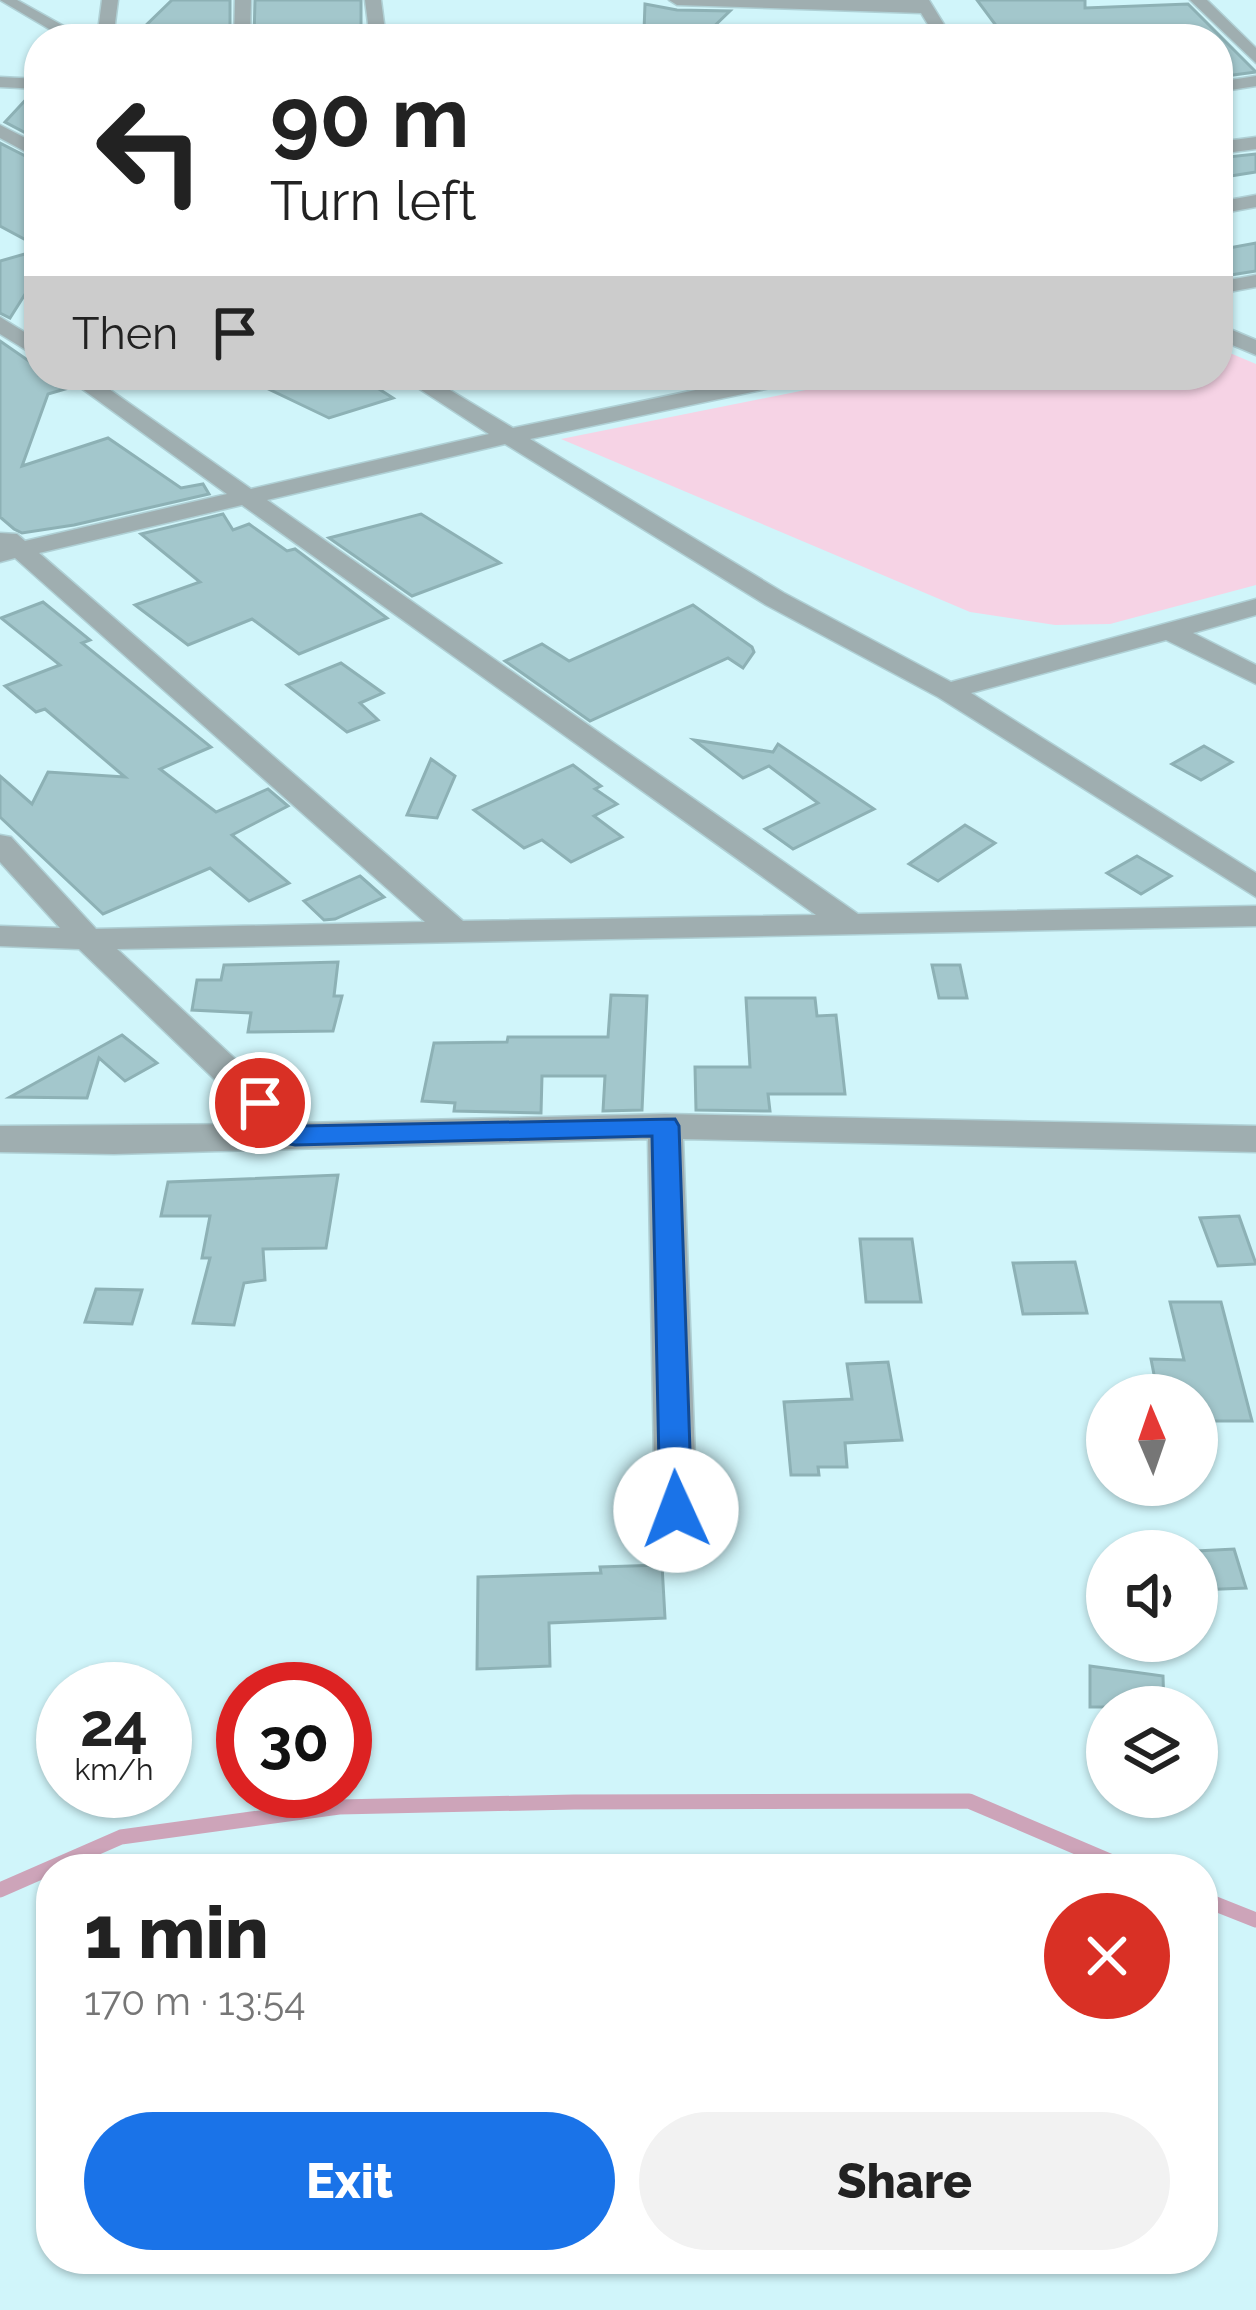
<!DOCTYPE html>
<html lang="en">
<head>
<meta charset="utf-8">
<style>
	:root { --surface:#fff; --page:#f2f2f2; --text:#222; --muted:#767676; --accent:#1a73e8 }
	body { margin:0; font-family:Raleway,sans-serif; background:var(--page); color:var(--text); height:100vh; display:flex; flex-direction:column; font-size:45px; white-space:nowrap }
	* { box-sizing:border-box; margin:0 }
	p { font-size:39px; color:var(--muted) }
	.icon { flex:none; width:66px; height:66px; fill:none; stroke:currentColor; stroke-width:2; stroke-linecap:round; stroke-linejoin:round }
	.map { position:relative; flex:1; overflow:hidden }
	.details { position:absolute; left:36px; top:1854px; width:1182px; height:420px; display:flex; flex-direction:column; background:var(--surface); border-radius:48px; box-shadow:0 3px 9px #0004 }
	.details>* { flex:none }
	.guide { position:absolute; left:24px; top:24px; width:1209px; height:366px; border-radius:48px; box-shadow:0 3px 9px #0004; background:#fff; color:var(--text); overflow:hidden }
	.needle { width:78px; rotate:358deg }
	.fabs { position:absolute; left:1086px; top:1374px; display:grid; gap:24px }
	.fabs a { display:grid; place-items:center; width:132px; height:132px; border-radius:50%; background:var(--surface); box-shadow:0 3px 9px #0004; font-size:60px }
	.speed { position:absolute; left:36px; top:1662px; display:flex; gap:24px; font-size:60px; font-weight:700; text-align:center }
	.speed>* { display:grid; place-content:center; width:156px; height:156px; border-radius:50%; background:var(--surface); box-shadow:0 3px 9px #0004; line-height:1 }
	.speed small { font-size:30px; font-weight:400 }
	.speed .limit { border:18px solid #d22; background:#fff; color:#111 }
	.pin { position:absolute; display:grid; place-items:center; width:102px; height:102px; color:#fff; margin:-51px; border:6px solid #fff; border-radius:50%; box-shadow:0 3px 12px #0007 }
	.me { position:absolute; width:132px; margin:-66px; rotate:358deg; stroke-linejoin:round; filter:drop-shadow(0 0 9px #0008) }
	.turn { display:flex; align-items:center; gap:42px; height:252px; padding:0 48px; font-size:54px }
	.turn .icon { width:156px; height:156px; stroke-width:2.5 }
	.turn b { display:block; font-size:84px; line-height:102px }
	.then { display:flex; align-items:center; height:114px; padding:0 48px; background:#0003; gap:24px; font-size:45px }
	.round { display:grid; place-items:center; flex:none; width:126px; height:126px; border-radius:63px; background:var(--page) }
	.summary { display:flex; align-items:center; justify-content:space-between; height:204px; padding:0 48px }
	h1 { font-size:72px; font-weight:800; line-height:90px }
	.action { display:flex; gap:24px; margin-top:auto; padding:24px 48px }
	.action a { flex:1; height:138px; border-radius:72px; background:var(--accent); color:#fff; font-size:48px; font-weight:800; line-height:138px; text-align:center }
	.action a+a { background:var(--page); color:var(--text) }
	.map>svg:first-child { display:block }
	.green { fill:#f6d3e5 }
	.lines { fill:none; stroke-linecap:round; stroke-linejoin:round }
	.stream { stroke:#cda4b9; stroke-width:15 }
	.building { fill:#a3c7cc; stroke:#8db1b5; stroke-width:3 }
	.minor-casing { stroke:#afd0d5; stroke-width:3 }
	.minor { fill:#9faeb0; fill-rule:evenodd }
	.route { fill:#1a73e8; stroke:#114b97; stroke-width:3 }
</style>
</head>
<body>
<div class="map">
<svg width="1256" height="2310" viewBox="0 0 1256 2310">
	<rect width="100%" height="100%" fill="#d0f5fa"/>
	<path class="green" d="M1218 348 1256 364V585L1110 624 1055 625 970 612 561 439 880 375H1218Z"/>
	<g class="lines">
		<g class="stream">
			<path d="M0 1890 121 1837 339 1807 574 1802 969 1801 1128 1869"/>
			<path d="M1203 1899 1256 1920"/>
		</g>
	</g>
	<g class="building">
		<path d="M172 0H230V33H138Z"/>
		<path d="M255 0H361V39H254Z"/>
		<path d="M977 0H1085V8L1188 4 1256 72 1218 77V39H1006Z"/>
		<path d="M645 4 677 10 730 11 706 34 644 31Z"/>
		<path d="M32 93H39V140L5 122Z"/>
		<path d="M0 143 39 163V247L0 226Z"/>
		<path d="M1256 154V172L1218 178V158Z"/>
		<path d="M1256 243V271L1218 277V250Z"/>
		<path d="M39 250V272L10 318 0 313V261Z"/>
		<path d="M0 341 39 368V375H49L65 389 48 394 22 466 108 438 181 488 203 484 209 494 74 525 22 533 14 529 0 517Z"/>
		<path d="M239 375H357L393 398 329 418Z"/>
		<path d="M223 514 233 530 249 524 287 551 295 549 387 618 299 654 252 619 188 645 135 605 200 582 141 534Z"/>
		<path d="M421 514 500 563 412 596 329 538Z"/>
		<path d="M43 602 90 640 82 643 211 747 160 769 216 812 268 789 288 806 232 835 289 883 249 901 210 868 103 914 0 817V776L32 804 48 772 125 777 45 709 36 712 5 686 60 665 1 618Z"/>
		<path d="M693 605 752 647 754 652 743 668 728 658 590 721 505 661 542 644 569 661Z"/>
		<path d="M341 663 383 693 360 703 378 720 347 732 287 685Z"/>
		<path d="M694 740 773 752 778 744 874 809 793 849 765 829 818 803 769 766 743 778Z"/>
		<path d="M1204 746 1232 762 1201 780 1172 764Z"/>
		<path d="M431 759 455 776 437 818 407 815Z"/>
		<path d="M573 765 601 786 595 789 617 804 594 816 622 837 571 862 542 840 524 848 474 810Z"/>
		<path d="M965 825 995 843 938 881 909 864Z"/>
		<path d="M1137 856 1171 876 1141 894 1107 873Z"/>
		<path d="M360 876 384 897 335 919 324 920 304 901Z"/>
		<path d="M338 962 334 996H342L333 1031 248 1032 251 1013 192 1010 197 980H221L224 965Z"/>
		<path d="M932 965H960L967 998H939Z"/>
		<path d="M611 995 647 996 642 1110 603 1111 605 1076H542L541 1113 454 1111 455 1103 422 1101 434 1043 507 1042 508 1037H608Z"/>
		<path d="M746 998H815L817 1016 836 1015 845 1094H768L770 1111 696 1110 695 1067H750Z"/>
		<path d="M122 1035 157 1063 125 1081 99 1058 87 1098 10 1097Z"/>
		<path d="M338 1175 326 1248 263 1249 265 1280 244 1283 234 1325 193 1323 210 1258H202L210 1216H161L168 1182Z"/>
		<path d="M1239 1216 1256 1264 1218 1266 1200 1218Z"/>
		<path d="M860 1239H912L921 1302H866Z"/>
		<path d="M1075 1262 1087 1313 1023 1314 1013 1263Z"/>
		<path d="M96 1289 142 1290 132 1324 85 1322Z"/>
		<path d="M1170 1302H1221L1252 1421H1198L1197 1395H1158L1151 1359 1184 1360Z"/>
		<path d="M888 1362 902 1440 845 1443 847 1467H818L819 1475H791L784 1402 852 1399 847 1364Z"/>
		<path d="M1234 1549 1246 1588 1197 1590V1551Z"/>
		<path d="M662 1565 665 1618 549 1623 550 1666 477 1669 478 1577 601 1573 600 1567Z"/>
		<path d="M1090 1666 1163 1676 1164 1707H1090Z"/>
	</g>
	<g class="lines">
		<defs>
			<g id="minor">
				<path d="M0 0H17L87 39H66Z"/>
				<path d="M102 0H118L113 39H97Z"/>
				<path d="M235 0H251L250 39H234Z"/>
				<path d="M365 0H381L386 39H370Z"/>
				<path d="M669 0H929L953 39H937L921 13 677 5Z"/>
				<path d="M1190 0H1207L1256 48V63Z"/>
				<path d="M1256 76V86L1218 92V82Z"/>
				<path d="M0 77 39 79V89L0 87Z"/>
				<path d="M0 125 39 145V159L0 138Z"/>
				<path d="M1256 137V149L1218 154V142Z"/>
				<path d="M1256 195V207L1218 214V202Z"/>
				<path d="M1256 275V287L1218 294V282Z"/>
				<path d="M0 317 39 341V358L0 334Z"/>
				<path d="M1218 324 1256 340V355L1218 339Z"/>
				<path d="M63 375H89L251 489 489 434 398 375H425L513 428 767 375H810L799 382 530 439 784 593 951 682 1256 599V615L1193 633 1256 665V684L1166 640 971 693 1256 873V897L938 697 766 605 505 444 267 500 858 914 1256 906V926L117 949 304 1123 665 1114 1256 1126V1152L683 1139 697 1511 691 1523 676 1528 661 1523 655 1511 648 1139 114 1154 0 1152V1126L261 1124 79 949 0 946V926L60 928 0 862V835L11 837 96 929 425 922 15 558 0 562V533L17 534 25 541 227 494ZM242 505 816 915 463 921 39 553Z"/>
			</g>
		</defs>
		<use href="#minor" class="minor-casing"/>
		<use href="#minor" class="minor"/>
	</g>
	<path class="route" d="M260 1094 270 1097 301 1126 675 1119 679 1126 692 1510 687 1520 676 1524 665 1520 660 1510 652 1136 295 1145 285 1143 251 1110 247 1103 251 1097Z"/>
</svg>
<div class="fabs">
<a><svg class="needle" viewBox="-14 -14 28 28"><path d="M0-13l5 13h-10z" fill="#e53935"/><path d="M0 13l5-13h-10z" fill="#767676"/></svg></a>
<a><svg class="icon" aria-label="sound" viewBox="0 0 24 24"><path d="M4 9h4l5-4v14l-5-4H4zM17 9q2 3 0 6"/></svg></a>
<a><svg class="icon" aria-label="layers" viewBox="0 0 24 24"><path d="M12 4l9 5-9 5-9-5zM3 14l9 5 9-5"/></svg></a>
</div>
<div class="speed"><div>24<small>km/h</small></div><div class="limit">30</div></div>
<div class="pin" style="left:260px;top:1103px;background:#d93025"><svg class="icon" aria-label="arrive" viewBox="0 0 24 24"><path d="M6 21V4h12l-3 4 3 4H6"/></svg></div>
<svg class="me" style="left:676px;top:1510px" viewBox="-20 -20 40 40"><circle r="19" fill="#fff"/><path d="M0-13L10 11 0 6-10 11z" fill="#1a73e8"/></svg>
<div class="guide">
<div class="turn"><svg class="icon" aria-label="left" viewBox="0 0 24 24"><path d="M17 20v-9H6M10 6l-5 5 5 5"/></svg><div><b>90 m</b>Turn left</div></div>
<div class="then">Then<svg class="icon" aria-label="arrive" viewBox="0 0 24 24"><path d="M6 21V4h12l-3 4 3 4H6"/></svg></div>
</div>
<section class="details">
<div class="summary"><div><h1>1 min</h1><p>170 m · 13:54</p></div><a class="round" style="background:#d93025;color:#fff"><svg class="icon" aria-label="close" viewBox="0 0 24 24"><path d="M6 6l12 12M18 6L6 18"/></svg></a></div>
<div class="action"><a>Exit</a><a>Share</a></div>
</section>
</div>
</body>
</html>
